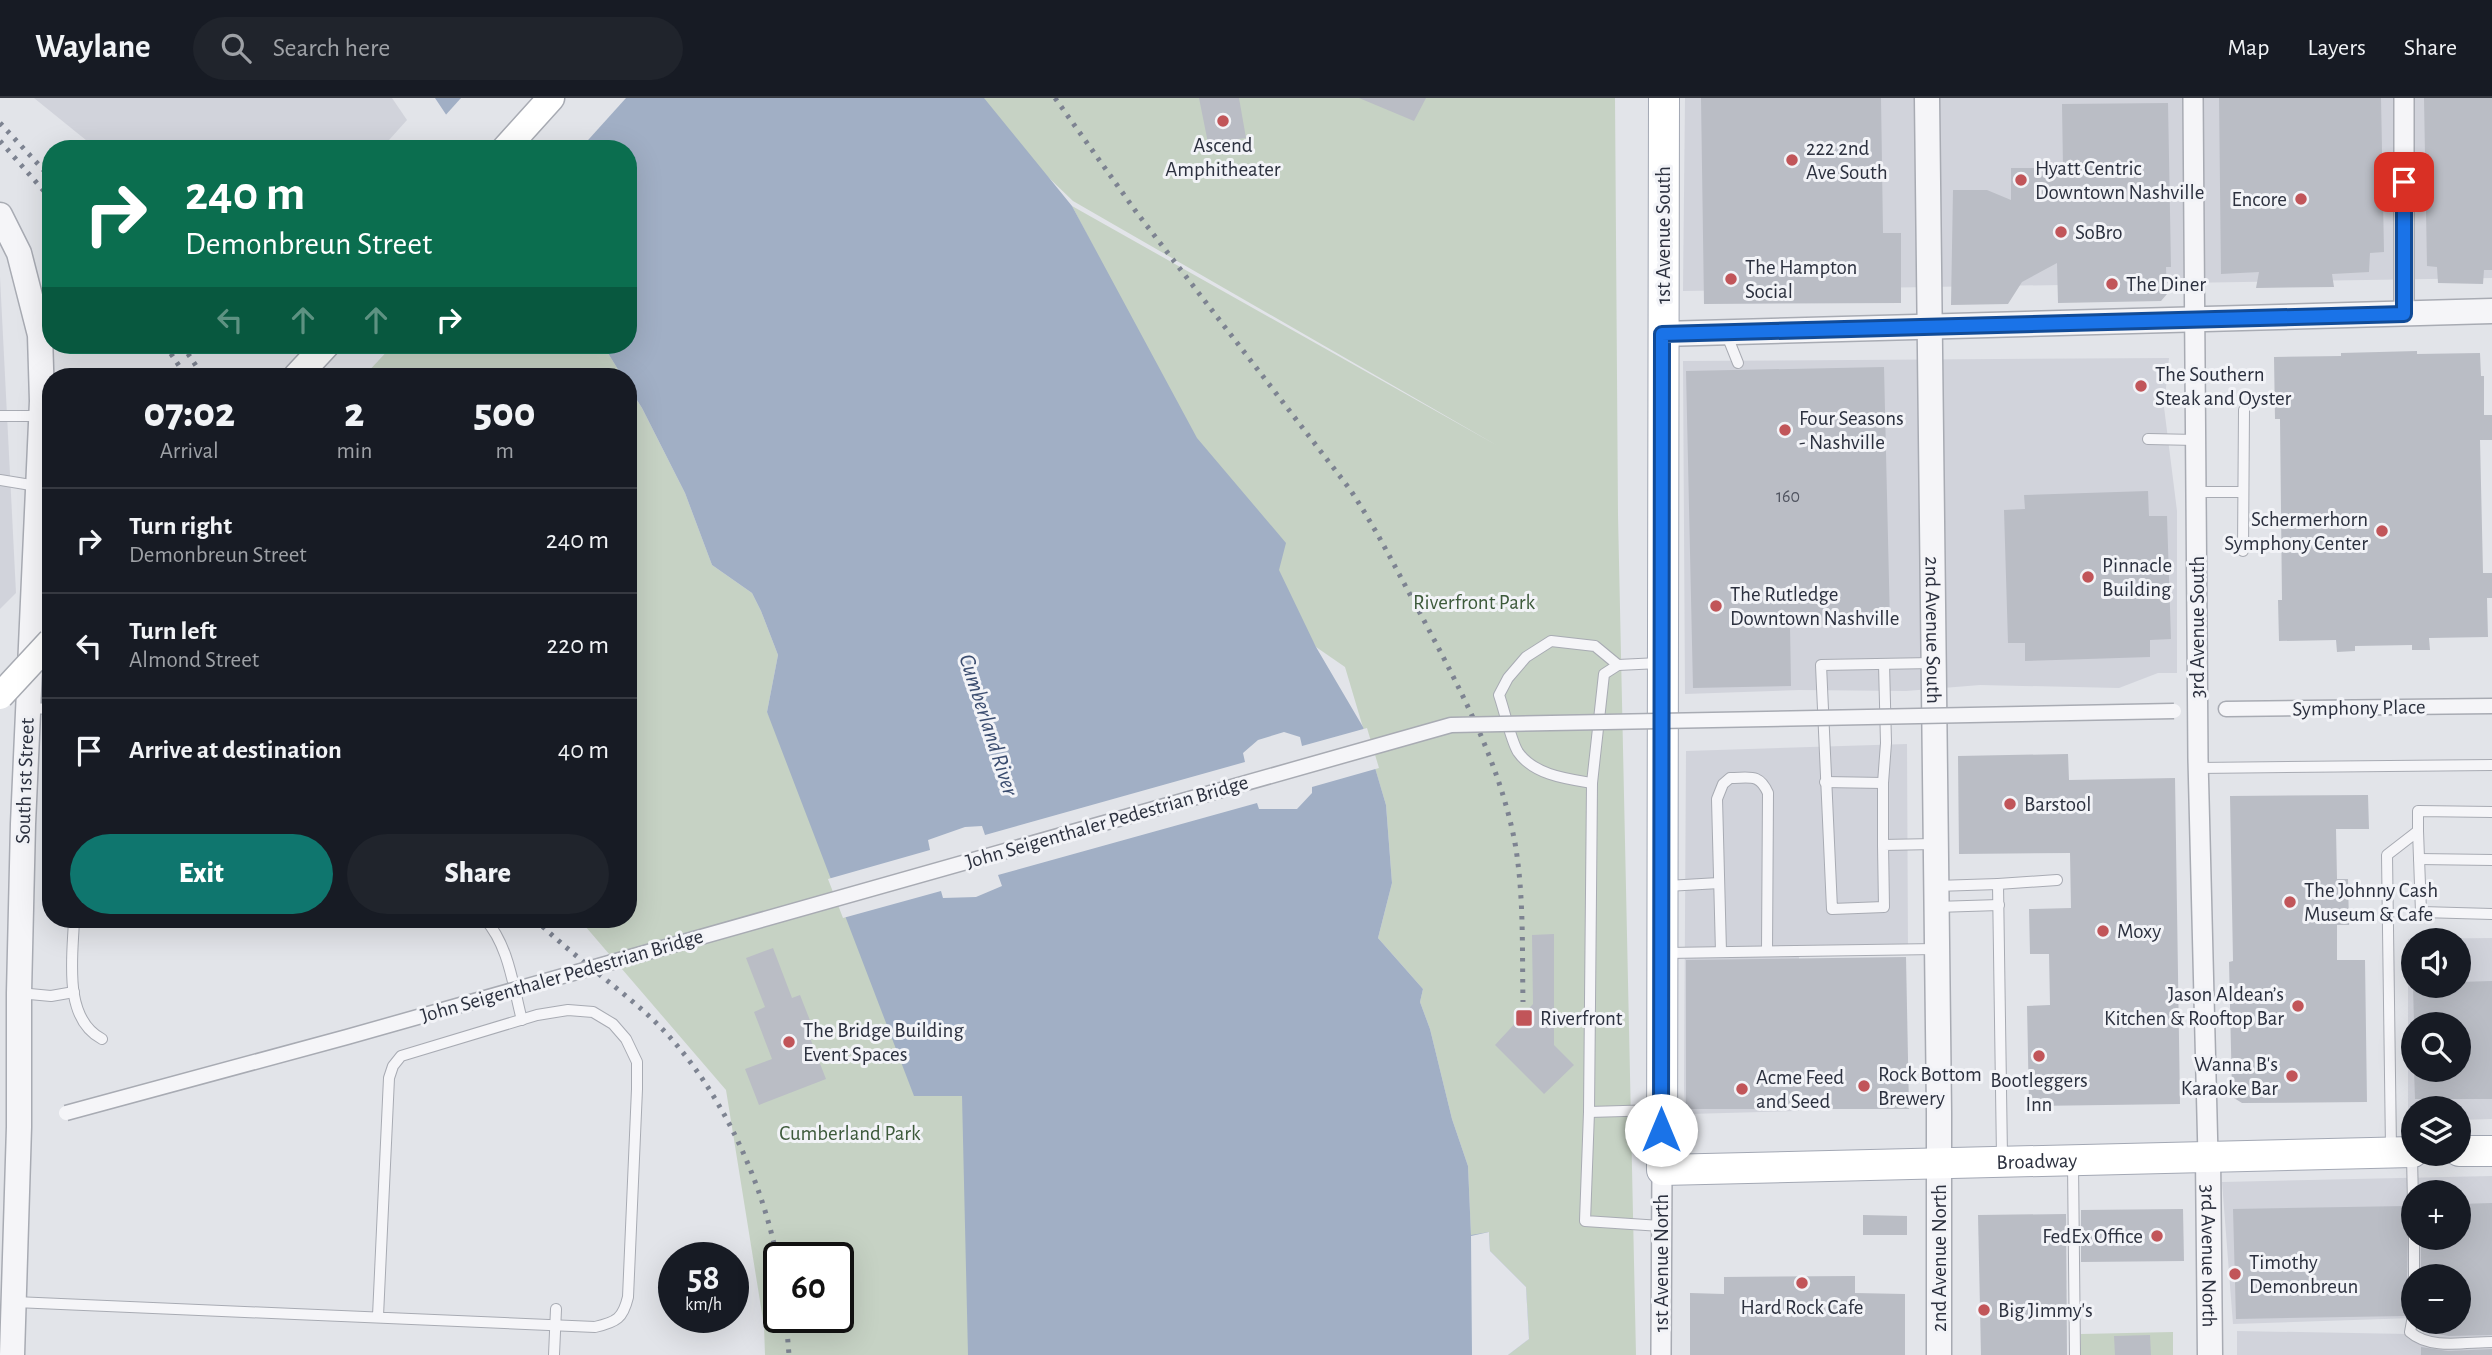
<!DOCTYPE html>
<html lang="en">
<head>
<meta charset="utf-8">
<style>
	:root { --surface:#171b24; --page:#20242c; --text:#f1f3f6; --muted:#9ea1a6; --line:#363941; --accent:#0f766e }
	body { margin:0; font-family:"Alegreya Sans",sans-serif; background:var(--page); color:var(--text); height:100vh; display:flex; flex-direction:column; font-size:26px; white-space:nowrap }
	* { box-sizing:border-box; margin:0 }
	p { font-size:23px; color:var(--muted) }
	.icon { flex:none; width:38px; height:38px; fill:none; stroke:currentColor; stroke-width:2; stroke-linecap:round; stroke-linejoin:round }
	.map { position:relative; flex:1; overflow:hidden }
	.panel { position:absolute; left:42px; top:270px; width:595px; height:560px; display:flex; flex-direction:column; background:var(--surface); border-radius:28px; box-shadow:0 7px 28px #0002 }
	.panel>* { flex:none }
	.banner { position:absolute; left:42px; top:42px; width:595px; height:214px; border-radius:28px; box-shadow:0 7px 28px #0002; background:#0b6e4f; color:#fff; overflow:hidden }
	.fabs { position:absolute; left:2401px; top:830px; display:grid; gap:14px }
	.fabs a { display:grid; place-items:center; width:70px; height:70px; border-radius:50%; background:var(--surface); box-shadow:0 7px 28px #0002; font-size:35px }
	.speed { position:absolute; left:658px; top:1144px; display:flex; gap:14px; font-size:35px; font-weight:700; text-align:center }
	.speed>* { display:grid; place-content:center; width:91px; height:91px; border-radius:50%; background:var(--surface); box-shadow:0 7px 28px #0002; line-height:1 }
	.speed small { font-size:18px; font-weight:400 }
	.speed .limit { border:4px solid #111; border-radius:10px; background:#fff; color:#111 }
	.pin { position:absolute; display:grid; place-items:center; width:60px; height:60px; color:#fff; margin:-30px; border-radius:14px; box-shadow:0 4px 10px #0006 }
	.me { position:absolute; width:77px; margin:-38px; rotate:0deg; stroke-linejoin:round; filter:drop-shadow(0 0 5px #0008) }
	.turn { display:flex; align-items:center; gap:24px; height:147px; padding:0 28px; font-size:32px }
	.turn .icon { width:91px; height:91px; stroke-width:2.5 }
	.turn b { display:block; font-size:49px; line-height:60px }
	.lanes { display:flex; align-items:center; height:66px; padding:0 28px; background:#0003; justify-content:center; gap:35px; direction:ltr }
	.lanes .off { opacity:.35 }
	.eta { display:flex; justify-content:space-evenly; align-items:center; height:119px; text-align:center }
	.eta b { font-size:42px; font-weight:800; line-height:49px }
	.primary-button { display:flex; gap:14px; margin-top:auto; padding:14px 28px }
	.primary-button a { flex:1; height:80px; border-radius:42px; background:var(--accent); color:#fff; font-size:28px; font-weight:800; line-height:80px; text-align:center }
	.primary-button a+a { background:var(--page); color:var(--text) }
	ul { padding:0; list-style:none }
	li { display:flex; align-items:center; gap:21px; height:105px; padding:0 28px; border-top:2px solid var(--line) }
	li div { flex:1 }
	li b { display:block; font-size:26px }
	li em { font-style:normal }
	header { display:flex; align-items:center; gap:42px; box-sizing:border-box; height:98px; padding:0 35px; background:var(--surface); border-bottom:2px solid var(--line) }
	header strong { font-size:33px }
	nav { display:flex; gap:38px; margin-inline-start:auto; font-size:24px }
	.search { width:490px; height:63px; background:var(--page); display:flex; align-items:center; gap:18px; box-sizing:border-box; padding:0 24px; border-radius:38px; color:var(--muted); font-size:26px }
	.map>svg:first-child { display:block }
	.built { fill:#d1d3db; fill-rule:evenodd }
	.green { fill:#c6d2c4; fill-rule:evenodd }
	.water { fill:#a1afc5 }
	.pier { fill:#e2e4e9 }
	.building { fill:#babdc5 }
	.lines { fill:none; stroke-linecap:round; stroke-linejoin:round }
	.service-casing { stroke:#a8abb3; stroke-width:12 }
	.pedestrian-casing { stroke:#a8abb3; stroke-width:17 }
	.minor-casing { stroke:#a8abb3; stroke-width:22 }
	.tertiary-casing { stroke:#a8abb3; stroke-width:27 }
	.secondary-casing { stroke:#a8abb3; stroke-width:29 }
	.primary-casing { stroke:#a3a8b4; stroke-width:32 }
	.service { stroke:#f5f5f8; stroke-width:10 }
	.pedestrian { stroke:#f5f5f8; stroke-width:14 }
	.minor { stroke:#f5f5f8; stroke-width:19 }
	.tertiary { stroke:#f5f5f8; stroke-width:24 }
	.secondary { stroke:#fff; stroke-width:26 }
	.primary { stroke:#fff; stroke-width:30 }
	.rail { stroke:#7d8391; stroke-width:5; stroke-dasharray:3.5 7; stroke-linecap:butt }
	.pedestrian-bridge-casing { stroke:#a8abb3; stroke-width:17; stroke-linecap:butt }
	.secondary-bridge-casing { stroke:#a8abb3; stroke-width:29; stroke-linecap:butt }
	.pedestrian-bridge { stroke:#f5f5f8; stroke-width:14 }
	.secondary-bridge { stroke:#fff; stroke-width:26 }
	.route-casing { stroke:#114b97; stroke-width:18 }
	.route { stroke:#1a73e8; stroke-width:12 }
	.poi-dot { fill:#c15559; stroke:#f2f3f7; stroke-width:2.5 }
	.labels { text-anchor:middle; dominant-baseline:central; stroke-width:6; stroke-linejoin:round; paint-order:stroke }
	.number-label { font-size:18px; fill:#505460 }
	.poi-label { font-size:21px; fill:#2c313f; stroke:#f2f3f7; text-anchor:start }
	.street-label { font-size:21px; fill:#2c313f; stroke:#f2f3f7 }
	.park-label { font-size:21px; fill:#3d5a3b; stroke:#f2f3f7 }
	.water-label { font-size:23px; font-style:italic; fill:#3a4c6f; stroke:#f2f3f7 }
</style>
</head>
<body>
<header>
<strong>Waylane</strong>
<div class="search"><svg class="icon" aria-label="search" viewBox="0 0 24 24"><circle cx="10" cy="10" r="6"/><path d="M15 15l6 6"/></svg>Search here</div>
<nav><a>Map</a><a>Layers</a><a>Share</a></nav>
</header>
<div class="map">
<svg width="2492" height="1257" viewBox="0 0 2492 1257">
	<rect width="100%" height="100%" fill="#e2e4e9"/>
	<g class="built">
		<path d="M34 0H392L407 22 381 51H97Z"/>
		<path d="M1685 0H2492V180L1683 193Z"/>
		<path d="M0 179 16 495 0 511Z"/>
		<path d="M2169 260 2164 309 2177 413V575H2158L2119 590 1980 587 1906 593 1799 592 1685 596 1683 263Z"/>
		<path d="M1907 646 1908 855 1799 857V1013L1689 1016 1685 1010 1684 990 1686 653Z"/>
		<path d="M2492 840V1021L2459 1022V1010H2413V1023H2408V841ZM2413 842H2459V887H2413ZM2413 926H2459V971H2413Z"/>
		<path d="M2492 1078V1241H2424L2422 1229 2459 1223V1178H2413V1220L2233 1226 2222 1084ZM2413 1094H2459V1139H2413Z"/>
		<path d="M2237 1233 2408 1236 2420 1247 2492 1246V1257H2237Z"/>
	</g>
	<g class="green">
		<path d="M966 0H1615L1618 417 1636 1257H1508L1529 1241 1526 1189 1490 1153 1471 1138 1468 1068 1452 1021 1430 931 1420 904 1423 891 1378 840 1392 785 1386 707 1345 569 1316 549 1162 280 1072 108 1498 348 1073 103Z"/>
		<path d="M393 247H603L622 278H364Z"/>
		<path d="M628 288 642 310 685 395 712 467 752 495 761 513 778 557 767 614 962 997 990 1257H765L764 1228 726 992 579 821H628ZM779 1160H838V1220H779Z"/>
		<path d="M2173 1234V1257H2080L2081 1236Z"/>
	</g>
	<path class="water" d="M435 0H984L1072 108 1197 340 1286 445 1279 472 1316 549 1363 629 1386 707 1392 785 1378 840 1423 891 1420 904 1430 931 1452 1021 1468 1068 1471 1137 1489 1134 1490 1153 1526 1189 1529 1241 1508 1257H968L962 998H914L767 614 778 557 761 513 752 495 712 467 685 395 642 310 628 288V278H622L603 247H628V51H469Z"/>
	<g class="pier">
		<path d="M461 0H626L580 51H465L443 20Z"/>
		<path d="M1367 630 1379 670 1312 689V695L1297 711H1259L1257 705 998 777 1002 788 976 799 943 800 941 793 843 820 828 781 930 752 928 742 965 729 982 728 985 737 1245 664 1243 655 1258 642 1284 634 1300 639 1302 648Z"/>
		<path d="M1489 1134 1490 1153 1526 1189 1529 1241 1508 1257H1472L1471 1138Z"/>
	</g>
	<g class="building">
		<path d="M1199 0H1239L1246 40 1208 45Z"/>
		<path d="M1359 0H1426L1414 23Z"/>
		<path d="M1701 0H1881L1883 135H1901V205L1704 206Z"/>
		<path d="M2219 0H2381L2384 154 2370 155 2369 174 2332 176 2334 189 2256 190 2259 174 2221 176Z"/>
		<path d="M2424 0H2492V172H2484L2483 186 2438 185 2437 169 2427 168Z"/>
		<path d="M2168 5 2171 169H2166L2167 196 2161 203 2058 205 2057 165 2022 184 2008 206 1951 207 1953 92H1987L2011 102V70H2063L2062 6Z"/>
		<path d="M2417 253V256L2480 255 2481 278H2484V317H2492V342H2480L2483 475H2492V500H2487L2488 539 2429 540 2430 552H2412V547L2355 548V553L2337 554 2336 542 2279 543 2278 502H2282L2280 321H2275L2274 259 2341 258V255Z"/>
		<path d="M1884 269 1890 526 1790 528 1791 588 1693 590 1686 273Z"/>
		<path d="M2148 393 2149 418H2167L2171 541 2150 542V559L2025 563V545H2008L2004 412 2025 411 2024 397Z"/>
		<path d="M2068 656 2069 682 2175 680 2180 1006 2029 1008 2027 908 2050 907 2049 856H2030L2029 811 2071 810 2070 755 1959 756 1958 658Z"/>
		<path d="M2368 697 2369 731H2336L2337 781H2348L2349 827H2337V862H2365L2367 1004 2242 1005 2234 1000 2232 994 2229 864 2233 863 2230 698Z"/>
		<path d="M1554 836V947L1574 967 1544 996 1495 947 1533 906 1532 837Z"/>
		<path d="M773 850 792 900 800 897 811 925 805 927 826 981 759 1007 745 971 772 961 754 914 765 909 746 860Z"/>
		<path d="M1906 859 1909 1011H1686V862Z"/>
		<path d="M2492 883V1001H2415L2414 971H2459V926H2414L2413 887H2459V884Z"/>
		<path d="M2492 1105V1237L2449 1238 2422 1233 2421 1223H2459V1178H2421V1139H2459V1106Z"/>
		<path d="M2406 1108 2408 1135 2407 1178 2409 1184 2410 1211 2405 1218 2236 1221 2233 1111Z"/>
		<path d="M2183 1111 2184 1163 2081 1164V1112Z"/>
		<path d="M2066 1116 2067 1257H1981L1978 1117Z"/>
		<path d="M1863 1117 1907 1118V1137H1863Z"/>
		<path d="M1855 1178V1195L1905 1196V1257H1690V1195L1724 1196V1179Z"/>
		<path d="M2150 1237 2151 1257H2115L2114 1238Z"/>
		<path d="M2421 1249 2448 1253 2492 1251V1257H2421Z"/>
	</g>
	<g class="lines">
		<defs>
			<g id="service">
				<path d="M1726 235 1738 265"/>
				<path d="M0 318H41"/>
				<path d="M2148 341 2196 342"/>
				<path d="M0 382 37 388"/>
				<path d="M2196 394H2243"/>
				<path d="M2243 453 2244 312"/>
				<path d="M1659 565 1618 567 1604 576 1592 685 1589 1014 1585 1123 1661 1128"/>
				<path d="M1932 565 1821 567 1832 811 1884 809 1883 747 1934 746"/>
				<path d="M30 610 51 611"/>
				<path d="M2198 670 2492 667"/>
				<path d="M1825 684 1883 685"/>
				<path d="M1592 685C1567 681 1534 677 1518 654 1511 643 1504 611 1499 597L1508 580 1526 559 1551 543 1595 548 1618 567"/>
				<path d="M2418 733V713L2492 714"/>
				<path d="M1883 747V685L1886 645 1884 566"/>
				<path d="M2419 761 2492 762"/>
				<path d="M1667 788 1719 785"/>
				<path d="M1936 788 1998 786"/>
				<path d="M1936 809 1999 807"/>
				<path d="M74 821C73 857 62 920 102 941"/>
				<path d="M485 821C509 848 513 888 522 922"/>
				<path d="M1721 854 1717 701 1723 686 1730 680C1750 680 1759 675 1768 695L1767 853"/>
				<path d="M1666 855 1937 851"/>
				<path d="M19 895 51 898 74 894"/>
				<path d="M1589 1014 1658 1012"/>
				<path d="M2391 1051 2387 757 2418 733 2421 814 2492 816"/>
				<path d="M2412 1058 2413 1105"/>
				<path d="M2002 1059 1998 786 2057 782"/>
				<path d="M2073 1065 2075 1257"/>
				<path d="M2414 1139V1178"/>
				<path d="M15 1204 595 1229C617 1224 623 1220 628 1199L637 991V964L626 941 613 926 593 914 568 912 537 917 401 958 393 968 389 980 378 1218"/>
				<path d="M2413 1218 2410 1234C2430 1252 2466 1244 2492 1244"/>
				<path d="M554 1257 556 1211"/>
			</g>
			<path id="pedestrian" d="M2226 611 2492 608"/>
			<g id="minor">
				<path d="M2193 0 2198 661 2208 1058"/>
				<path d="M2404 0V216"/>
				<path d="M1661 1257 1662 1072"/>
			</g>
			<g id="tertiary">
				<path id="s1" d="M1927 0 1939 1014V1257"/>
				<path d="M0 117 19 155 40 237 42 303 23 726 19 895V1029L12 1257"/>
				<path d="M1662 236 2492 213"/>
				<path id="s2" d="M2208 1058 2210 1257"/>
			</g>
			<g id="secondary">
				<path d="M505 51 551 0"/>
				<path d="M297 278 326 247"/>
			</g>
			<g id="primary">
				<path id="s3" d="M1664 0 1662 1072 2413 1054"/>
				<path d="M2459 1053H2492"/>
			</g>
		</defs>
		<use href="#service" class="service-casing"/>
		<use href="#pedestrian" class="pedestrian-casing"/>
		<use href="#minor" class="minor-casing"/>
		<use href="#tertiary" class="tertiary-casing"/>
		<use href="#secondary" class="secondary-casing"/>
		<use href="#primary" class="primary-casing"/>
		<use href="#service" class="service"/>
		<use href="#pedestrian" class="pedestrian"/>
		<use href="#minor" class="minor"/>
		<use href="#tertiary" class="tertiary"/>
		<use href="#secondary" class="secondary"/>
		<use href="#primary" class="primary"/>
		<g class="rail">
			<path d="M1055 0 1137 115 1349 390C1376 430 1397 473 1420 515 1459 589 1499 662 1515 745 1524 797 1522 851 1523 904"/>
			<path d="M0 25 51 80"/>
			<path d="M0 43 51 101"/>
			<path d="M165 247 186 278"/>
			<path d="M182 247 203 278"/>
			<path d="M535 821C570 856 612 884 649 918 716 980 763 1080 779 1170"/>
			<path d="M786 1220 789 1257"/>
		</g>
		<defs>
			<path id="pedestrian-bridge" d="M66 1015 347 939 1451 627 2174 613"/>
			<path id="secondary-bridge" d="M0 598 51 543"/>
		</defs>
		<use href="#pedestrian-bridge" class="pedestrian-bridge-casing"/>
		<use href="#secondary-bridge" class="secondary-bridge-casing"/>
		<use href="#pedestrian-bridge" class="pedestrian-bridge"/>
		<use href="#secondary-bridge" class="secondary-bridge"/>
	</g>
	<g class="lines">
		<defs>
			<path id="route" d="M1661 1032 1662 236 2404 216V84"/>
		</defs>
		<use href="#route" class="route-casing"/>
		<use href="#route" class="route"/>
	</g>
	<g class="poi-dot">
		<circle cx="1223" cy="23" r="7"/>
		<circle cx="1792" cy="62" r="7"/>
		<circle cx="2021" cy="82" r="7"/>
		<circle cx="2301" cy="101" r="7"/>
		<circle cx="2061" cy="134" r="7"/>
		<circle cx="1731" cy="181" r="7"/>
		<circle cx="2112" cy="186" r="7"/>
		<circle cx="2141" cy="288" r="7"/>
		<circle cx="1785" cy="332" r="7"/>
		<circle cx="2382" cy="433" r="7"/>
		<circle cx="2088" cy="479" r="7"/>
		<circle cx="1716" cy="508" r="7"/>
		<circle cx="2010" cy="706" r="7"/>
		<circle cx="2290" cy="804" r="7"/>
		<circle cx="2103" cy="833" r="7"/>
		<circle cx="2298" cy="908" r="7"/>
		<rect x="1515" y="911" width="18" height="18" rx="3.5"/>
		<circle cx="789" cy="944" r="7"/>
		<circle cx="2039" cy="958" r="7"/>
		<circle cx="2292" cy="978" r="7"/>
		<circle cx="1864" cy="988" r="7"/>
		<circle cx="1742" cy="991" r="7"/>
		<circle cx="2157" cy="1138" r="7"/>
		<circle cx="2235" cy="1176" r="7"/>
		<circle cx="1802" cy="1185" r="7"/>
		<circle cx="1984" cy="1212" r="7"/>
	</g>
	<g class="labels">
		<g class="number-label">
			<text x="1788" y="399">160</text>
		</g>
		<g class="poi-label">
			<text x="1223" y="47" text-anchor="middle">Ascend<tspan x="1223" dy="24">Amphitheater</tspan></text>
			<text x="1806" y="50">222 2nd<tspan x="1806" dy="24">Ave South</tspan></text>
			<text x="2035" y="70">Hyatt Centric<tspan x="2035" dy="24">Downtown Nashville</tspan></text>
			<text x="2287" y="101" text-anchor="end">Encore</text>
			<text x="2075" y="134">SoBro</text>
			<text x="1745" y="169">The Hampton<tspan x="1745" dy="24">Social</tspan></text>
			<text x="2126" y="186">The Diner</text>
			<text x="2155" y="276">The Southern<tspan x="2155" dy="24">Steak and Oyster</tspan></text>
			<text x="1799" y="320">Four Seasons<tspan x="1799" dy="24">- Nashville</tspan></text>
			<text x="2368" y="421" text-anchor="end">Schermerhorn<tspan x="2368" dy="24">Symphony Center</tspan></text>
			<text x="2102" y="467">Pinnacle<tspan x="2102" dy="24">Building</tspan></text>
			<text x="1730" y="496">The Rutledge<tspan x="1730" dy="24">Downtown Nashville</tspan></text>
			<text x="2024" y="706">Barstool</text>
			<text x="2304" y="792">The Johnny Cash<tspan x="2304" dy="24">Museum &amp; Cafe</tspan></text>
			<text x="2117" y="833">Moxy</text>
			<text x="2284" y="896" text-anchor="end">Jason Aldean’s<tspan x="2284" dy="24">Kitchen &amp; Rooftop Bar</tspan></text>
			<text x="1540" y="920">Riverfront</text>
			<text x="803" y="932">The Bridge Building<tspan x="803" dy="24">Event Spaces</tspan></text>
			<text x="2278" y="966" text-anchor="end">Wanna B's<tspan x="2278" dy="24">Karaoke Bar</tspan></text>
			<text x="1878" y="976">Rock Bottom<tspan x="1878" dy="24">Brewery</tspan></text>
			<text x="1756" y="979">Acme Feed<tspan x="1756" dy="24">and Seed</tspan></text>
			<text x="2039" y="982" text-anchor="middle">Bootleggers<tspan x="2039" dy="24">Inn</tspan></text>
			<text x="2143" y="1138" text-anchor="end">FedEx Office</text>
			<text x="2249" y="1164">Timothy<tspan x="2249" dy="24">Demonbreun</tspan></text>
			<text x="1802" y="1209" text-anchor="middle">Hard Rock Cafe</text>
			<text x="1998" y="1212">Big Jimmy's</text>
		</g>
		<g class="street-label">
			<text transform="translate(1663 137) rotate(-90)">1st Avenue South</text>
			<text transform="translate(2197 529) rotate(-90)">3rd Avenue South</text>
			<text stroke="none"><textPath href="#s1" startOffset="532">2nd Avenue South</textPath></text>
			<text transform="translate(2359 610) rotate(-1)">Symphony Place</text>
			<text transform="translate(25 683) rotate(-88)">South 1st Street</text>
			<text transform="translate(1107 724) rotate(-16)">John Seigenthaler Pedestrian Bridge</text>
			<text transform="translate(562 878) rotate(-16)">John Seigenthaler Pedestrian Bridge</text>
			<text stroke="none"><textPath href="#s3" startOffset="1447">Broadway</textPath></text>
			<text stroke="none"><textPath href="#s2" startOffset="100">3rd Avenue North</textPath></text>
			<text transform="translate(1939 1160) rotate(-90)">2nd Avenue North</text>
			<text transform="translate(1661 1165) rotate(-90)">1st Avenue North</text>
		</g>
		<g class="park-label">
			<text x="1474" y="504">Riverfront Park</text>
			<text x="850" y="1035">Cumberland Park</text>
		</g>
		<g class="water-label">
			<text transform="translate(988 627) rotate(72)">Cumberland River</text>
		</g>
	</g>
</svg>
<div class="fabs">
<a><svg class="icon" aria-label="sound" viewBox="0 0 24 24"><path d="M4 9h4l5-4v14l-5-4H4zM17 9q2 3 0 6"/></svg></a>
<a><svg class="icon" aria-label="search" viewBox="0 0 24 24"><circle cx="10" cy="10" r="6"/><path d="M15 15l6 6"/></svg></a>
<a><svg class="icon" aria-label="layers" viewBox="0 0 24 24"><path d="M12 4l9 5-9 5-9-5zM3 14l9 5 9-5"/></svg></a>
<a>+</a>
<a>−</a>
</div>
<div class="speed"><div>58<small>km/h</small></div><div class="limit">60</div></div>
<div class="pin" style="left:2404px;top:84px;background:#d93025"><svg class="icon" aria-label="arrive" viewBox="0 0 24 24"><path d="M6 21V4h12l-3 4 3 4H6"/></svg></div>
<svg class="me" style="left:1661px;top:1032px" viewBox="-20 -20 40 40"><circle r="19" fill="#fff"/><path d="M0-13L10 11 0 6-10 11z" fill="#1a73e8"/></svg>
<div class="banner">
<div class="turn"><svg class="icon" aria-label="right" viewBox="0 0 24 24"><path d="M7 20v-9h11M14 6l5 5-5 5"/></svg><div><b>240 m</b>Demonbreun Street</div></div>
<div class="lanes"><svg class="icon off" aria-label="left" viewBox="0 0 24 24"><path d="M17 20v-9H6M10 6l-5 5 5 5"/></svg><svg class="icon off" aria-label="ahead" viewBox="0 0 24 24"><path d="M12 20V5M6 11l6-6 6 6"/></svg><svg class="icon off" aria-label="ahead" viewBox="0 0 24 24"><path d="M12 20V5M6 11l6-6 6 6"/></svg><svg class="icon" aria-label="right" viewBox="0 0 24 24"><path d="M7 20v-9h11M14 6l5 5-5 5"/></svg></div>
</div>
<section class="panel">
<div class="eta">
<div><b>07:02</b><p>Arrival</p></div>
<div><b>2</b><p>min</p></div>
<div><b>500</b><p>m</p></div>
</div>
<ul>
<li><svg class="icon" aria-label="right" viewBox="0 0 24 24"><path d="M7 20v-9h11M14 6l5 5-5 5"/></svg><div><b>Turn right</b><p>Demonbreun Street</p></div><em>240 m</em></li>
<li><svg class="icon" aria-label="left" viewBox="0 0 24 24"><path d="M17 20v-9H6M10 6l-5 5 5 5"/></svg><div><b>Turn left</b><p>Almond Street</p></div><em>220 m</em></li>
<li><svg class="icon" aria-label="arrive" viewBox="0 0 24 24"><path d="M6 21V4h12l-3 4 3 4H6"/></svg><div><b>Arrive at destination</b></div><em>40 m</em></li>
</ul>
<div class="primary-button"><a>Exit</a><a>Share</a></div>
</section>
</div>
</body>
</html>
